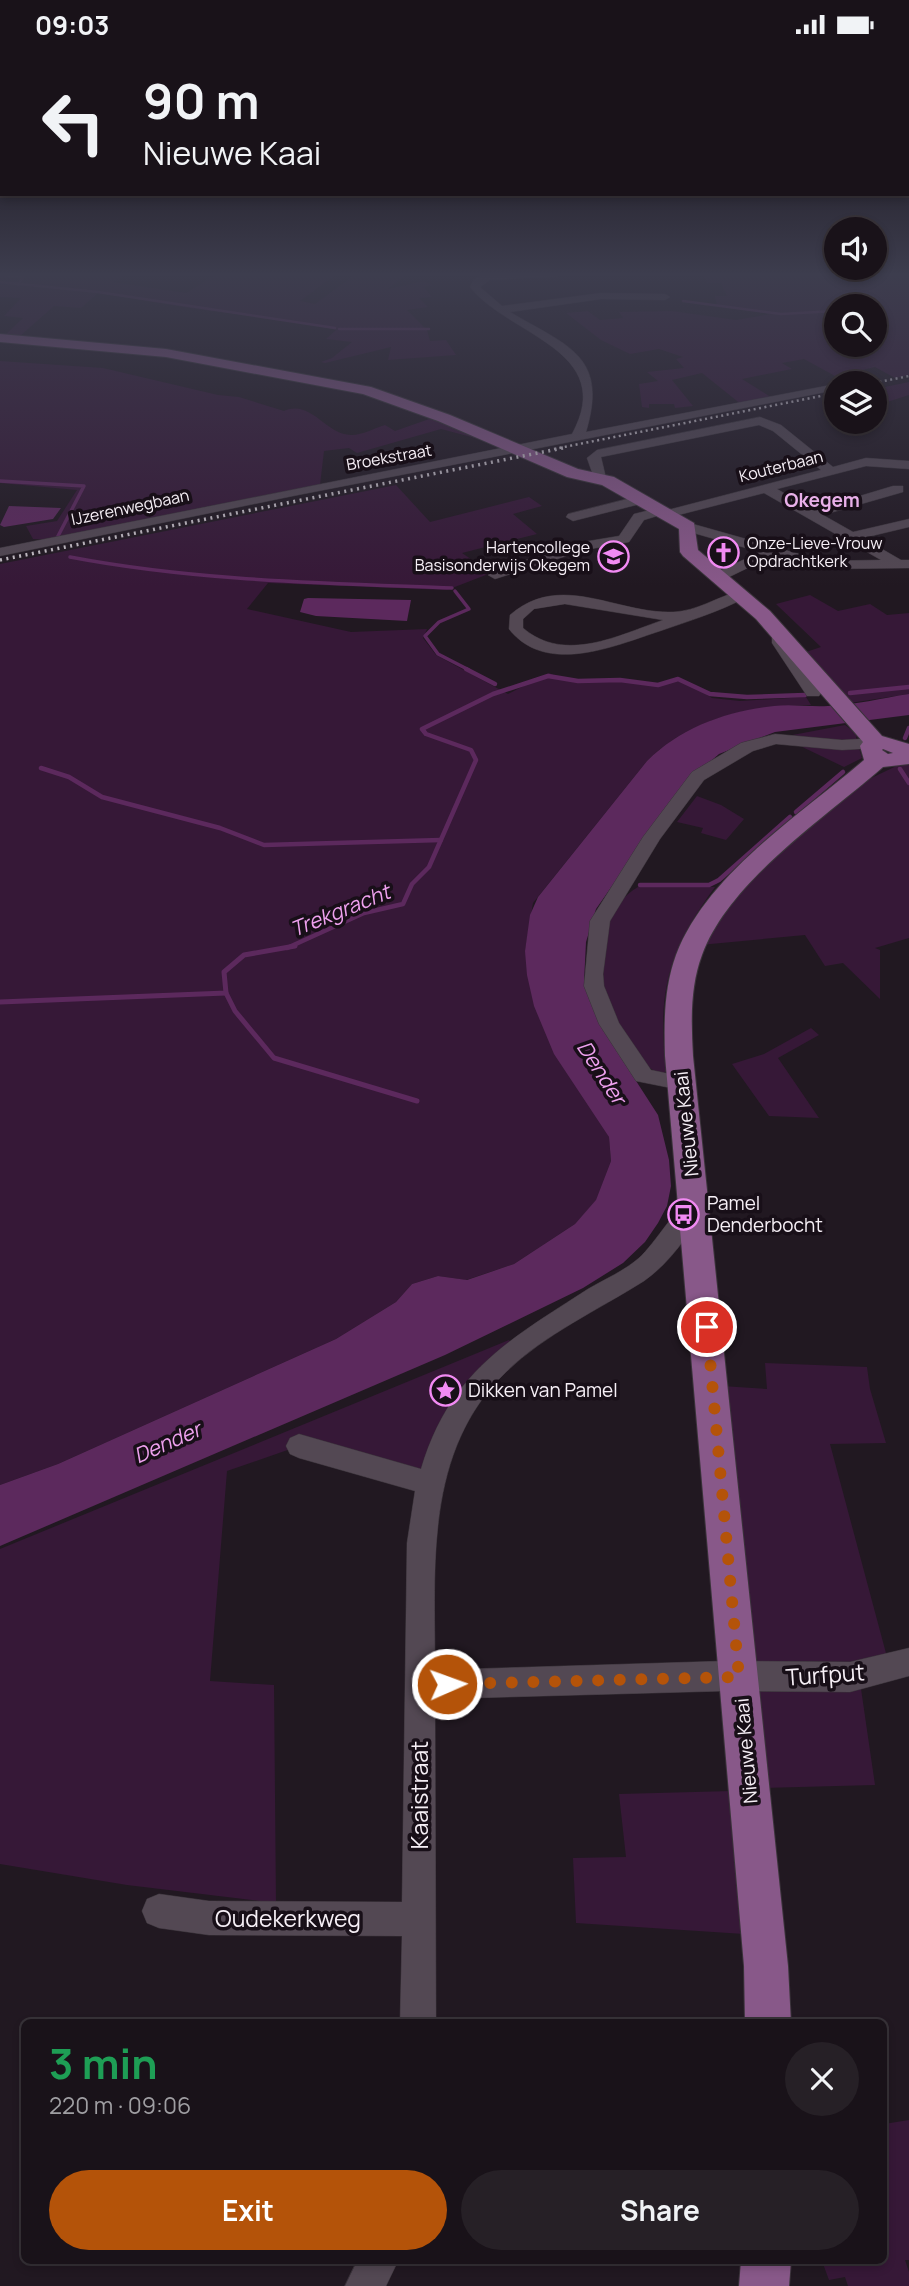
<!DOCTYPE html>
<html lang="en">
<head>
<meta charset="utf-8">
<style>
	:root { --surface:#191219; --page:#262026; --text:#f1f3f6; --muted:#9f9ea2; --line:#373238; --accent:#b45309 }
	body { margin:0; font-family:Manrope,sans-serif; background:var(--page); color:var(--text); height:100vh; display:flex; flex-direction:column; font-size:26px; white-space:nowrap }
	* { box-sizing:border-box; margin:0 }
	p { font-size:23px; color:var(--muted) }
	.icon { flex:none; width:38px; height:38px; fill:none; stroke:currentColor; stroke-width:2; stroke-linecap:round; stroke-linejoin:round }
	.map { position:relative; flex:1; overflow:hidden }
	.drawer { position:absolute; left:21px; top:1970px; width:866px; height:245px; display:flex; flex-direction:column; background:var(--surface); border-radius:10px; box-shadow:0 4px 10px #0003,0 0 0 2px var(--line) }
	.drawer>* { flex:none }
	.banner { position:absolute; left:0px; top:0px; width:910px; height:147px; box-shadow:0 4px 10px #0003,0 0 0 2px var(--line); background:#191219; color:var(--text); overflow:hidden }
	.tools { position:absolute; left:824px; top:168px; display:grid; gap:14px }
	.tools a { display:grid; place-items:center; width:63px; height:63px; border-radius:50%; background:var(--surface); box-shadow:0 4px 10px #0003,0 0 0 2px var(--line); font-size:35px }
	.pin { position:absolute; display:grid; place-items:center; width:60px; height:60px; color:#fff; margin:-30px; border:4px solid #fff; border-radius:50%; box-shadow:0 2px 7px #0007 }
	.me { position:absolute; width:77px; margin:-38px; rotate:88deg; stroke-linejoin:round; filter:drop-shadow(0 0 5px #0008) }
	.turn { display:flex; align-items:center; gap:24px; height:147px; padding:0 28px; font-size:32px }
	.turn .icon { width:91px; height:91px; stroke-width:2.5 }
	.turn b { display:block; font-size:49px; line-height:60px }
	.round { display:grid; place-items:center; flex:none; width:74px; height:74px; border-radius:37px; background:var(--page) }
	.overview { display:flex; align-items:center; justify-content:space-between; height:119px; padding:0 28px }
	h1 { font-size:42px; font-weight:700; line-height:52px; color:#1e9e55 }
	.action { display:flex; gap:14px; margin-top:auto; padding:14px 28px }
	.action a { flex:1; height:80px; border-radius:42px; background:var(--accent); color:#fff; font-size:28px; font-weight:700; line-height:80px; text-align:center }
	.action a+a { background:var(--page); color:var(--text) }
	.status { display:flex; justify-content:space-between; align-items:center; height:49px; padding:0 35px; background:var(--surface); direction:ltr }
	.status svg { height:19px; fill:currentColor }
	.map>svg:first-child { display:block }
	.green { fill:#361837; fill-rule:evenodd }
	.water { fill:#5c295d }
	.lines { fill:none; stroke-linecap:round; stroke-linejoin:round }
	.stream-far3 { stroke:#5c295d; stroke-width:2.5 }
	.stream-far2 { stroke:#5c295d; stroke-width:3.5 }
	.stream-far1 { stroke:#5c295d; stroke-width:4.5 }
	.stream { stroke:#5c295d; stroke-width:5 }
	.minor-casing { stroke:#3a333a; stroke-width:1 }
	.major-casing { stroke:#3a333a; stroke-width:2 }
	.minor { fill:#534853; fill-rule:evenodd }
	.major { fill:#885889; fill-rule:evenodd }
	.rail-far1 { stroke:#cac3ca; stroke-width:2.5; stroke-dasharray:2 3.5; stroke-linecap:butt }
	.rail { stroke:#cac3ca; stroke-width:3.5; stroke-dasharray:2 4.5; stroke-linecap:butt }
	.route { stroke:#b45309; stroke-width:12; stroke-dasharray:0 21.6 }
	.labels { text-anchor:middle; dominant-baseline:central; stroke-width:7; stroke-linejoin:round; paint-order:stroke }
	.far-street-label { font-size:16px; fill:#f6eff6; stroke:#180f18 }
	.far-poi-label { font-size:16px; fill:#f6eff6; stroke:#180f18; text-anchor:start }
	.far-quarter-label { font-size:19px; font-weight:bold; fill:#e9b0e9; stroke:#180f18 }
	.street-label { font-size:19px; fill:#f6eff6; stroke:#180f18 }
	.poi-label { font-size:19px; fill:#f6eff6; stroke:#180f18; text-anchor:start }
	.water-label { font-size:21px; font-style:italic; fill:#efa1ef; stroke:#180f18 }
	.near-street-label { font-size:23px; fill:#f6eff6; stroke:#180f18 }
</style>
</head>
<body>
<div class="status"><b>09:03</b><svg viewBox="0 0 49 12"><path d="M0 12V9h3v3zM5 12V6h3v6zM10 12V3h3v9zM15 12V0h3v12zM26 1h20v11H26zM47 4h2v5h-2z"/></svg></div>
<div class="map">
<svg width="909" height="2237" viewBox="0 0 909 2237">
	<rect width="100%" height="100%" fill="#211821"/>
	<g class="green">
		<path d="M0 224H127L113 233 186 244 219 224H338L300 252 315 255 357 224H408L388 240 424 232 433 236 424 238 432 248 419 249 428 258 407 261 427 281 430 292 446 291 456 306 388 311 391 298 325 314 321 313 332 309 352 293 326 290 336 281 296 272 196 260 98 244 81 259 54 257 20 287H4L23 269 4 267 21 249 0 248Z"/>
		<path d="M703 224H909V326L895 329 875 318 835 327 804 310 782 314 792 320 742 330 774 350 742 356 702 324 672 331 693 357 675 359 674 355H649V359L642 358 639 335 658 332 647 323 684 319 676 310 683 308 659 300 630 305 601 291 566 264 588 262 600 271 623 269 619 263 672 262 736 271 771 265 717 257 715 247H727L721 234H707ZM836 257H875V296H836Z"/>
		<path d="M0 312 103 319 218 346 239 348 284 362C312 350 326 387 352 386 362 386 375 379 385 376L395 382 435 368 498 395 441 380 357 404 349 399 324 402 320 436 54 491 33 490 26 477 57 472 77 441 0 434Z"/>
		<path d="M909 333V346L881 355 875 351V340Z"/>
		<path d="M396 436 430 473 529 448 542 457 513 465 537 485 462 504 491 524 447 541 268 534 247 560 351 583 427 580 423 589 436 606 508 645 549 624 562 630 576 632H621L660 637 673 631 684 632 712 649 740 652 806 648 811 656C751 656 690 669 647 712L533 854 525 902 609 1088 611 1112 596 1152 575 1175 514 1215 466 1231 438 1227 412 1235 396 1253 336 1290 58 1415 0 1436V515Z"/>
		<path d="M810 546 838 562 870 555 887 566 909 564V645L850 654 806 603 821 598 776 555Z"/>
		<path d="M845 676 857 685 856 690 851 693 782 688Z"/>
		<path d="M794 694 859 699 862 709 844 718Z"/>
		<path d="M909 711V889L875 899 880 901V950L843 914 825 917 805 886 700 896 712 873 763 818 863 733Z"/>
		<path d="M697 747 721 756 744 770 726 791 701 784 703 779 677 773Z"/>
		<path d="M638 838H715C668 902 657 944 666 1022L662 1025C648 1021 643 1012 634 1001 623 988 604 955 601 939 595 899 603 859 638 838Z"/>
		<path d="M811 979 819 986 778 1009 819 1069 769 1067 732 1015 764 1005Z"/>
		<path d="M509 1291 512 1295 429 1434 299 1397 227 1422 210 1632 274 1636 276 1854 127 1836 0 1815V1500Z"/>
		<path d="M765 1314 867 1318 870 1340 886 1394 830 1395 887 1608 857 1616 753 1614 722 1337 767 1340Z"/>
		<path d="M860 1633 875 1736 760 1739 756 1644 762 1638Z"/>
		<path d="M732 1742 744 1885 576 1874 573 1809 626 1808 619 1745Z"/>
		<path d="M909 2071V2211H905L909 2223V2237H848L845 2228 829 2231 822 2212H884V2075Z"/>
	</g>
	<g class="water">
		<path d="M9 457 61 459 53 470 4 478 0 476Z"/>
		<path d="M308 549 411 551 407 572 316 567 300 563 304 550Z"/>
		<path d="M909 645V666L775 683 719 705 682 737 596 860 586 893 584 933 600 976 658 1066 669 1111 671 1137 667 1157 658 1174 645 1193 623 1214 583 1239 445 1306 0 1497V1436L58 1415 336 1290 396 1253 412 1235 438 1227 467 1231 514 1215 575 1175 596 1151 611 1112 609 1088 554 1005 534 957 527 926 525 902 530 866 538 848 647 712C681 678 727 662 774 657 792 655 810 658 828 657 855 656 882 649 909 645Z"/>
	</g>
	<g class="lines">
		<g class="stream-far3">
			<path d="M0 226 23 228 18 236"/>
			<path d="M0 233 98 243 335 279"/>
			<path d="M683 252 781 265 836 262"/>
			<path d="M339 280H429"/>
		</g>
		<g class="stream-far2">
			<path d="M0 432 84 437 57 489"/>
			<path d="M70 508C196 532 324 534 452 539"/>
			<path d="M455 542 469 560 439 573 425 587 438 605 469 621"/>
		</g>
		<g class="stream-far1">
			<path d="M466 620 495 635"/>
			<path d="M850 644 909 638"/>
			<path d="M905 689 909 679"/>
			<path d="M41 719 69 728 102 748 220 779 264 796 441 791"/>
			<path d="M900 720 909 734"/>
			<path d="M796 763 843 723"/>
			<path d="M640 836H709L719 831 790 768"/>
			<path d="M287 899 364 864 403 855 412 835 429 818 476 711 471 701 426 685 422 680 493 645 548 627 578 632 620 631 658 636 678 630 710 645 747 648 805 646"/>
		</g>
		<g class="stream">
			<path d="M226 944 235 962 274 1009 417 1052"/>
			<path d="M0 953 226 944 224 923 244 906 295 897"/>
		</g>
		<defs>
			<g id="minor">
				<path d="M563 224 558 227 490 231 480 238 502 257 601 244 665 245 670 248 665 251 601 250 510 263C567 297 609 306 586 383L836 335V341L293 447 0 507V499L572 385C618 301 509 287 470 238L474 230 488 225Z"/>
				<path d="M760 368 781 376 833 418 866 409 909 412V420L866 417 777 440 813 461 893 437H903V443L823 466 853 483 909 470V478L863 489 901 511H909V519L823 520 774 506 723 531H713V525L760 503 683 481V475H693L824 512 881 511 764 444 663 470 657 467 644 471 629 493 585 501 495 530 488 526 490 523 577 494 619 487 634 465 658 459 664 462 821 421 773 382 759 376 601 408 606 429 600 433 594 429 587 409 597 401Z"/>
				<path d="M639 447 646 451 644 454 573 472 566 468 568 465Z"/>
				<path d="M740 542 745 543 747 546 745 549C718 563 689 572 660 582 614 597 546 627 509 580L510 566C561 522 616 565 673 563 698 562 716 548 740 542ZM565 555 663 571C619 586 565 615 523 579V570L534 560Z"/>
				<path d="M780 581 788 586V594L821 644 819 647H807L772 594V586Z"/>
				<path d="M775 685 842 691 876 689 884 694 876 699 842 701 776 695 753 702 704 731 660 790 610 872 603 925 604 937 619 974 651 1021 689 1029 692 1034 689 1039 681 1041 636 1032 599 975 584 937 590 872 643 788 692 723 741 694Z"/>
				<path d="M695 1146 703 1149 707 1155C691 1183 671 1213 644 1232 598 1261 545 1285 506 1323 424 1402 435 1517 435 1621L725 1612 850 1613 909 1599V1627L850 1643 725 1642 435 1650 436 1974H400L402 1887 209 1886 159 1879 147 1874 142 1862 147 1850 159 1845 209 1852 402 1853 407 1494 415 1442 299 1409 290 1405 286 1397 290 1389 299 1385 421 1420C450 1323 509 1291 588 1240 605 1230 624 1222 639 1209 654 1196 681 1151 695 1146Z"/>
				<path d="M357 2212H398L386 2237H345Z"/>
			</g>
			<g id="major">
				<path d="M0 285 166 300 371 338 450 366 578 420 614 428 694 474 698 501 770 562 882 687 909 695V715L883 718C825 769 729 832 702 906 690 938 691 973 693 1007L788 1917 791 1974H745L744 1917 665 1007C664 973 664 939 676 906 707 825 800 766 864 711L860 697 863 693 756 570 683 507 680 503 679 480 602 436 567 428 438 372 363 345 166 308 0 293ZM882 701 883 700 893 704 888 705Z"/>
				<path d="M741 2212H791L789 2237H739Z"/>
			</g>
		</defs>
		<use href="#minor" class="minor-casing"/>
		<use href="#major" class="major-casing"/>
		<use href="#minor" class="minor"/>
		<use href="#major" class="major"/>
		<g class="rail-far1">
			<path d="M874 334 909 327"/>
			<path d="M554 400 836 344"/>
		</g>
		<path class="rail" d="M0 511 563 399"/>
	</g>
	<linearGradient id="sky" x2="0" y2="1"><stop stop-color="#120d12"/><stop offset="0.42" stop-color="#3d3d4e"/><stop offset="1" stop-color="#3d3d4e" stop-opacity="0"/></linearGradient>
	<rect width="909" height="537" fill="url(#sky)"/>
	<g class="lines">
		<path class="route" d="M447 1635 739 1628 707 1278"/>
	</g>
	<defs>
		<symbol id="church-ring" viewBox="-11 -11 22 22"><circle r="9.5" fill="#180f18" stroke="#f28af3" stroke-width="1.5"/><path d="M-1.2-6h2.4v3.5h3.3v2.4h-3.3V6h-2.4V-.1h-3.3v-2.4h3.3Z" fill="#f28af3"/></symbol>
		<symbol id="school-ring" viewBox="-11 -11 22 22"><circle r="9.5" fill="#180f18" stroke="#f28af3" stroke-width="1.5"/><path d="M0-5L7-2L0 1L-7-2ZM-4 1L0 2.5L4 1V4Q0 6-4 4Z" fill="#f28af3"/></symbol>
		<symbol id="bus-ring" viewBox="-11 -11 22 22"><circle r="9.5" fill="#180f18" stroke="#f28af3" stroke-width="1.5"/><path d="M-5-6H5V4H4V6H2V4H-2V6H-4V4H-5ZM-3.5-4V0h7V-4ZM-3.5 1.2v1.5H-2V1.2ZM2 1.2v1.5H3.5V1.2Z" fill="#f28af3"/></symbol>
		<symbol id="sight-ring" viewBox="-11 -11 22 22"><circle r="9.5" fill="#180f18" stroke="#f28af3" stroke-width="1.5"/><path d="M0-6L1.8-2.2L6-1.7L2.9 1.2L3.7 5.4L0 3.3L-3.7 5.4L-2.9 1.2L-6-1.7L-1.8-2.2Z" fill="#f28af3"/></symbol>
	</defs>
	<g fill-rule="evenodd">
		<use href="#church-ring" x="706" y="486" width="35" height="35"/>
		<use href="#school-ring" x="596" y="490" width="35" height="35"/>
		<use href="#bus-ring" x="666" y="1148" width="35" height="35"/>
		<use href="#sight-ring" x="428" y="1324" width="35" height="35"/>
	</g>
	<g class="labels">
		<g class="far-street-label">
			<text transform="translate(389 408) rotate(-10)">Broekstraat</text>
			<text transform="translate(781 417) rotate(-14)">Kouterbaan</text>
			<text transform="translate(130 458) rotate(-12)">IJzerenwegbaan</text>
		</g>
		<g class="far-poi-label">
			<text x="747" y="494">Onze-Lieve-Vrouw<tspan x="747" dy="18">Opdrachtkerk</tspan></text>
			<text x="590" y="498" text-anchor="end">Hartencollege<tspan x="590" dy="18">Basisonderwijs Okegem</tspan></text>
		</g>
		<g class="far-quarter-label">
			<text x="822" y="451">Okegem</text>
		</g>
		<g class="street-label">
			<text transform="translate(686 1075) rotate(-96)">Nieuwe Kaai</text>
			<text transform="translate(746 1702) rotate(-95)">Nieuwe Kaai</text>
		</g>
		<g class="poi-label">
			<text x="707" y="1154">Pamel<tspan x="707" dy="22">Denderbocht</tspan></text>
			<text x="468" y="1341">Dikken van Pamel</text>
		</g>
		<g class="water-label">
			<text transform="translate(340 861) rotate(-22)">Trekgracht</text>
			<text transform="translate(602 1023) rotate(57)">Dender</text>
			<text transform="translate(167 1393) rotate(-24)">Dender</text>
		</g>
		<g class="near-street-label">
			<text transform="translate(825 1625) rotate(-4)">Turfput</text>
			<text transform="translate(419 1746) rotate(-90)">Kaaistraat</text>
			<text x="288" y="1869">Oudekerkweg</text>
		</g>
	</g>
</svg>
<div class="tools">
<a><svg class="icon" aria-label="sound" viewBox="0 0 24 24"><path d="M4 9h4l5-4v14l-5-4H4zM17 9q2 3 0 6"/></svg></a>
<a><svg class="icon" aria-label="search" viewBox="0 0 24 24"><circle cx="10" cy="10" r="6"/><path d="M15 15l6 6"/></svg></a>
<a><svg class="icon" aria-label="layers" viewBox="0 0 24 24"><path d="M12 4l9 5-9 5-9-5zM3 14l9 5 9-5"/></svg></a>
</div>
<div class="pin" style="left:707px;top:1278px;background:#d93025"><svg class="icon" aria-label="arrive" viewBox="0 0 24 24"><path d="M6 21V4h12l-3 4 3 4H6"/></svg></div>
<svg class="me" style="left:447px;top:1635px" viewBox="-20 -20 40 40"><circle r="17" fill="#b45309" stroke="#fff" stroke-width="3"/><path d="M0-11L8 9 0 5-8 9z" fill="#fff"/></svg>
<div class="banner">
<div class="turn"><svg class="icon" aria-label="left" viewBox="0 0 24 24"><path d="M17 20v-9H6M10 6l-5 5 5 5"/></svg><div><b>90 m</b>Nieuwe Kaai</div></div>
</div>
<section class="drawer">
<div class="overview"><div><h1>3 min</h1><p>220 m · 09:06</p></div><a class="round"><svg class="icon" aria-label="close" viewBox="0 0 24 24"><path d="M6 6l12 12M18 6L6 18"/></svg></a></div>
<div class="action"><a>Exit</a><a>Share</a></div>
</section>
</div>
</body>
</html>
